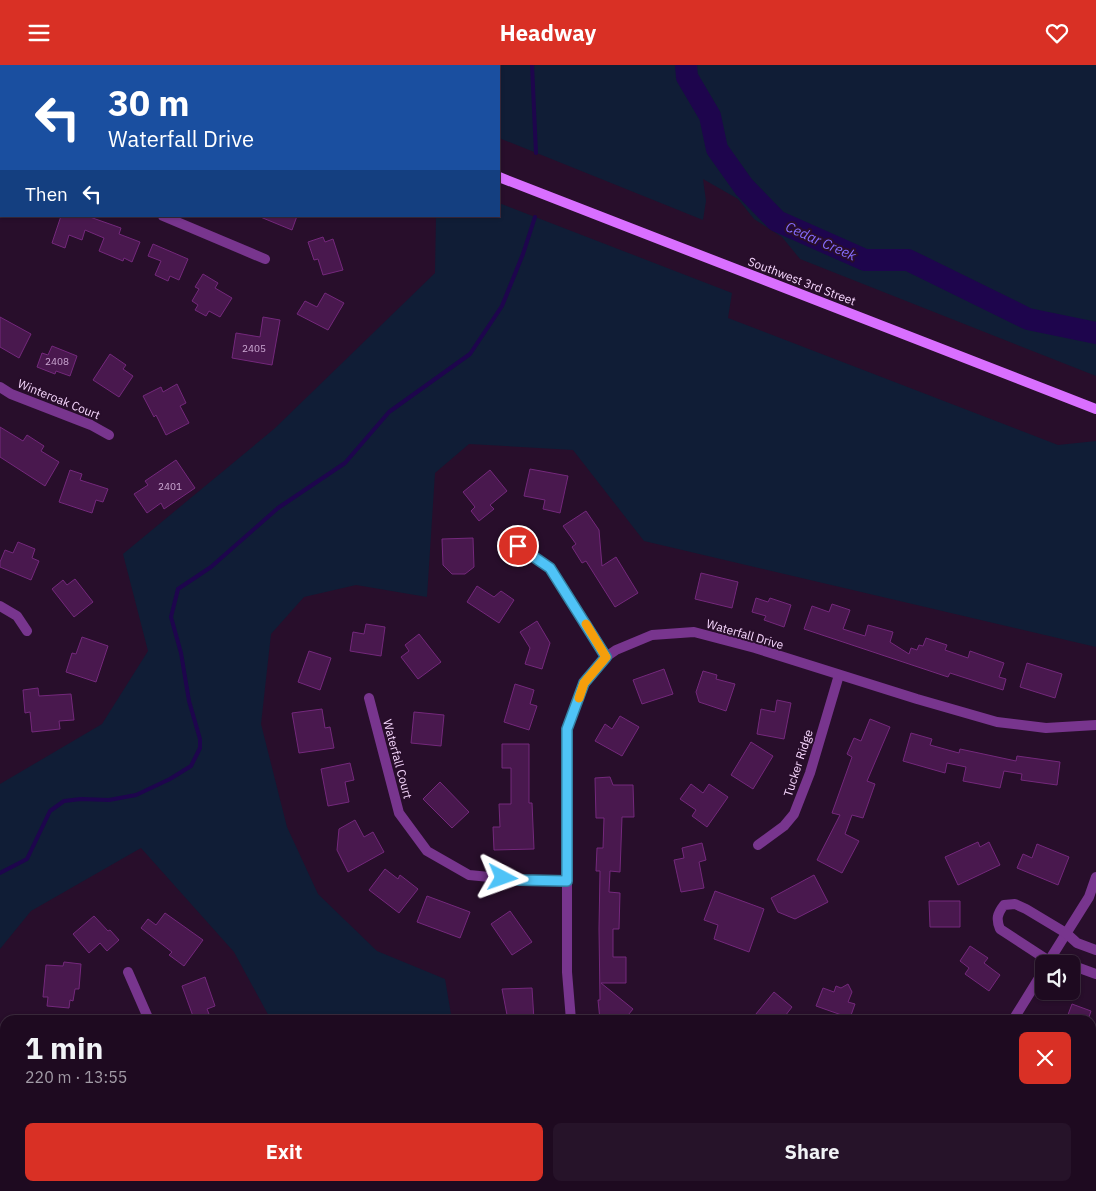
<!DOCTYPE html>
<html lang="en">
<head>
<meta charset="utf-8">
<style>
	:root { --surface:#1e0a20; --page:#261329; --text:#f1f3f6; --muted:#a19aa5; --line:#3c2b3e; --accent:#d93025 }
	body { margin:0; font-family:"IBM Plex Sans",sans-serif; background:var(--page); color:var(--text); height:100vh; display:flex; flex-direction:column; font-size:19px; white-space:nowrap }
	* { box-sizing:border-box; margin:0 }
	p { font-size:16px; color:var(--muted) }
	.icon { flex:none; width:28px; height:28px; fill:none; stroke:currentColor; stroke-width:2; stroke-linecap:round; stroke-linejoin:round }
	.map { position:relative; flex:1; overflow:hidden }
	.panel { position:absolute; left:0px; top:950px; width:1096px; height:176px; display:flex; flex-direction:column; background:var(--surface); border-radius:15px 15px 0 0; box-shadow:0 1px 4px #0004,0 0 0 1px var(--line) }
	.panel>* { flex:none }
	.banner { position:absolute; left:0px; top:0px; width:500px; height:152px; box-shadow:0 1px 4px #0004,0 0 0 1px var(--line); background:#1a4fa0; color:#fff; overflow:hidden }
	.tools { position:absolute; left:1035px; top:890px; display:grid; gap:10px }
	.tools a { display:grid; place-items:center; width:45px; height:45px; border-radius:8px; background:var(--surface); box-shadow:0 1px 4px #0004,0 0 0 1px var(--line); font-size:25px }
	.pin { position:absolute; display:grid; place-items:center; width:42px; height:42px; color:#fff; margin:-21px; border:2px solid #fff; border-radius:50%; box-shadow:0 1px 5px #0007 }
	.me { position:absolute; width:55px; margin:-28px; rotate:94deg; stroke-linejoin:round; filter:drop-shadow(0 0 4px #0008) }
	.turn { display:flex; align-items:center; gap:18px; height:105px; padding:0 25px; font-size:22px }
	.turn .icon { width:65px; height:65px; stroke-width:2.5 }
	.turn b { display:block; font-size:35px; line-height:42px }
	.then { display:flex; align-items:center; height:48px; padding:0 25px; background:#0003; gap:10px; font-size:19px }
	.round { display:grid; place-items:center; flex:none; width:52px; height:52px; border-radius:8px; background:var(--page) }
	.overview { display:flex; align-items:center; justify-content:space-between; height:85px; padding:0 25px }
	h1 { font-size:30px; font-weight:800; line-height:38px }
	.action { display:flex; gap:10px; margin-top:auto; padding:10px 25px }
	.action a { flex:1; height:58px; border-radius:8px; background:var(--accent); color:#fff; font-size:20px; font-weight:800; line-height:58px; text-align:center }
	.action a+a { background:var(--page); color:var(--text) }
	header { display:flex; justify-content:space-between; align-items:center; height:65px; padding:0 25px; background:var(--accent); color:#fff; font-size:22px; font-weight:800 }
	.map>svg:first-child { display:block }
	.green { fill:#101d36 }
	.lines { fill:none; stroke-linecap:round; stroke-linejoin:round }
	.stream { stroke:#1e054d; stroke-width:4 }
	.river { stroke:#1e054d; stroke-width:22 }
	.building { fill:#49184e; stroke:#74287c }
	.street { stroke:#78358e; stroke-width:10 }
	.secondary { stroke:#d96fff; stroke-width:10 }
	.route-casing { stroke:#337fa1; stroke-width:12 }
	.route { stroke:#4fc3f7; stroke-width:9 }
	.slow { stroke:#f59e0b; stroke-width:9 }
	.labels { text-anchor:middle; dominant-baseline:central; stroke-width:4; stroke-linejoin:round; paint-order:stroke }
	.number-label { font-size:10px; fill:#cca8d3 }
	.street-label { font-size:12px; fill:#f8d8ff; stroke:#280e2b }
	.water-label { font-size:14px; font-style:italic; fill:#866eff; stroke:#280e2b }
</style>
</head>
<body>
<header><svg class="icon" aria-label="menu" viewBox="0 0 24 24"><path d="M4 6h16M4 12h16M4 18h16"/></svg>Headway<svg class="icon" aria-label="heart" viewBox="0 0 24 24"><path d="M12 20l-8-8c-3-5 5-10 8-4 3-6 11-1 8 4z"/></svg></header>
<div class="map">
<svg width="1096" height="1126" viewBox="0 0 1096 1126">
	<rect width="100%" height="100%" fill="#280e2b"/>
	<g class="green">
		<path d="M422 0H1096V311L800 194 782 172 754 154 738 134 703 114 706 136 703 155 499 73V1H421Z"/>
		<path d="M499 138 732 228 728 253 1058 380 1096 376V582L644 476 573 385 469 379 435 408 427 532 356 520 304 532 271 569 261 659 287 762 318 829 377 886 445 914 452 955H271L234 887 141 783 31 846 0 884V719L102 659 148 586 123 489 274 364 435 208 436 151H499Z"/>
		<path d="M1091 1071 1096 1073V1120L1091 1119Z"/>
		<path d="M321 1121H481L482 1126H318Z"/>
	</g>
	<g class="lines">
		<g class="stream">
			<path d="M532 0 536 88"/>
			<path d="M0 808 27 794 50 746 64 736 81 734 109 735 136 730 170 714 191 701 200 683V674L189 636 181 588 171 552 178 524 211 502 278 443 345 398 389 347 470 289 502 241 523 189 535 152"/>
		</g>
		<path class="river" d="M686 0 687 12 710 51 717 84 744 122 777 156 865 195H908L1028 254 1096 268"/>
	</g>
	<g class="building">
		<path d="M61 151H87L121 163 119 169 140 177 132 197 124 193 123 196 99 186 104 173 85 165 82 175 69 170 65 183 52 178Z"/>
		<path d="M258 151H297L292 165Z"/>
		<path d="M323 172 325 177 333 174 343 205 323 210 318 194 314 195 308 177Z"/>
		<path d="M153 179 188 194 179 215 170 211 168 216 155 210 161 196 148 191Z"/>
		<path d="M203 209 218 218 215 223 232 233 220 252 209 246 206 251 195 245 198 240 192 236 199 224 195 222Z"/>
		<path d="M325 228 344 238 328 265 297 249 305 236 317 242Z"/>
		<path d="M0 252 31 269 19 293 0 282Z"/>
		<path d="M263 252 280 255 272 300 232 293 236 268 260 272Z"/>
		<path d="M52 281 77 291 70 311 56 306 55 309 37 302 42 288 48 290Z"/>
		<path d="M110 289 126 300 123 304 133 311 119 332 93 315Z"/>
		<path d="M177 319 186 338 180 341 189 358 166 370 156 350 154 352 143 331 161 322 163 327Z"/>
		<path d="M0 362 23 376 27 370 44 381 41 386 59 397 45 421 0 392Z"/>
		<path d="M176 395 195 423 164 444 161 438 147 448 134 429 148 420 145 416Z"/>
		<path d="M530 404 568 411 560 448 543 444 545 435 524 431Z"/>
		<path d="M70 405 82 409 80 415 108 424 103 437 96 435 92 448 59 437Z"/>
		<path d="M490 405 507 426 490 440 494 444 479 456 471 446 475 442 463 427Z"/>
		<path d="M586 446 599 465 602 501 616 492 638 528 615 542 586 496 582 498 572 482 576 479 563 461Z"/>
		<path d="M473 473 474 502 465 509H452L443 500 442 474Z"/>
		<path d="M18 477 35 484 32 493 39 496 31 515 0 502V497L5 485 13 488Z"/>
		<path d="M701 508 738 517 732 543 695 534Z"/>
		<path d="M75 514 93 537 74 552 52 524 63 515 67 520Z"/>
		<path d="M477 521 494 532 501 526 514 535 499 558 467 537Z"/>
		<path d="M756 533 768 537 770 533 791 540 784 562 764 555 766 551 752 547Z"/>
		<path d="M832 539 850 545 843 564 865 571 868 560 893 567 890 577 909 589 911 583 917 585 919 580 923 581 926 573 947 580 945 585 968 593 970 586 1004 598 999 612 1006 614 1003 625 950 608 948 612 804 564 812 541 829 547Z"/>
		<path d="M537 556 550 578 542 604 525 599 530 583 520 567Z"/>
		<path d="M366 559 385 562 381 591 350 586 353 567 364 569Z"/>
		<path d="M419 569 441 597 418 614 401 592 409 586 405 580Z"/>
		<path d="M82 572 108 581 96 617 66 607 72 588 76 589Z"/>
		<path d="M309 586 331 593 320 625 298 617Z"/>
		<path d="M1027 598 1062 609 1055 633 1020 622Z"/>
		<path d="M664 604 673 629 642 639 633 615Z"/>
		<path d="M703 606 717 610 716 614 735 619 726 646 699 637 696 627Z"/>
		<path d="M515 619 534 625 530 639 537 641 529 665 504 657Z"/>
		<path d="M38 623 39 631 71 629 74 655 59 656 60 664 32 667 30 647 25 648 23 625Z"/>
		<path d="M777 635 791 638 784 674 757 669 761 644 775 647Z"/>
		<path d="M322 644 325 663 330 662 334 683 299 688 292 648Z"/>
		<path d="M414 647 444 650 441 681 411 678Z"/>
		<path d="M620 651 639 662 622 691 595 676 605 659 612 664Z"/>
		<path d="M870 654 890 662 867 716 875 719 863 753 852 750 845 769 859 776 842 808 817 795 840 750 832 748 852 692 847 689 854 673 861 676Z"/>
		<path d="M911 668 932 674 930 680 959 688 960 684 1016 696 1017 691 1060 697 1057 720 1021 715 1022 709 1004 706 1000 723 963 716 966 702 947 698 945 708 903 696Z"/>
		<path d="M751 677 773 691 753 724 731 710Z"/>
		<path d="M502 679H529V738H532L534 784 494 785 493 762H500L499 739H511V703H502Z"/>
		<path d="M350 698 354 715 345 717 349 737 328 741 321 704Z"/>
		<path d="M610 712 613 720H633L634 752H622L620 807 610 806 609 827 620 828 619 864H613V892H626V918H601L633 944 624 955H600L598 935H600L599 864 600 806H596L597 783H603L604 753H596L595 713Z"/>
		<path d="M440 717 469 747 452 763 423 734Z"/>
		<path d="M691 719 703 728 709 719 728 732 707 762 692 751 696 745 680 734Z"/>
		<path d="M355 755 364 772 373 767 384 787 348 807 337 785 339 764Z"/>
		<path d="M978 777 980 782 989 777 1000 800 958 820 945 792Z"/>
		<path d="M702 778 706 795 699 797 704 823 681 827 674 795 684 793 682 783Z"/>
		<path d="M1037 779 1069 792 1058 820 1017 803 1023 789 1032 793Z"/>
		<path d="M385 804 398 814 400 810 418 824 399 848 369 825Z"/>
		<path d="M814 810 828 837 795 854 778 847 771 833Z"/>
		<path d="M715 826 764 844 749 887 714 874 718 860 704 855Z"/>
		<path d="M427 831 470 847 460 873 417 857Z"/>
		<path d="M929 836H960V862H930Z"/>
		<path d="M510 846 532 877 512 890 491 859Z"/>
		<path d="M165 848 203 875 184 901 169 890 172 887 141 863 148 854 156 860Z"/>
		<path d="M94 851 108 866 110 865 119 875 107 886 100 878 89 888 73 869Z"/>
		<path d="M970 881 988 893 984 898 1000 910 989 926 965 909 969 903 960 896Z"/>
		<path d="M64 897 81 899 79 924H75L73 936 70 935 69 943 47 941 48 932H43L46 900 63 901Z"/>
		<path d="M205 912 215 941 207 944 209 949 194 954 182 921Z"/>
		<path d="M848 919 852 927 848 937 855 939 850 953 816 941 823 923 834 927 836 921 841 923Z"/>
		<path d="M532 923 534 955H508L502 924Z"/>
		<path d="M774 927 792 942 782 955H751Z"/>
		<path d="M1072 939 1091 946 1088 955H1066Z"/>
	</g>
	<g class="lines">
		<g class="street">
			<path d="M37 1 38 0"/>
			<path d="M0 9 1 6"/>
			<path d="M0 82 1 79"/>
			<path d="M163 151 265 194"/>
			<path d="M0 322 11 329 91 360 109 370"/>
			<path d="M519 481 550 503 606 592"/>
			<path d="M0 541 17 551 27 566"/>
			<path d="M369 633 399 748 427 786 469 810 520 815 567 816"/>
			<path d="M758 780 784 761 794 749 810 708 839 610"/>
			<path d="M1047 899 1089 832 1096 812"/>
			<path d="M1068 899 1049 896 1000 864C996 854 997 849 1004 840L1015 839 1026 844 1066 868 1077 878 1096 885"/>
			<path d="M1071 900 1096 909"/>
			<path d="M128 907 149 955"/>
			<path d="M571 955 567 907V664L584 618 606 592 616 585 652 570 694 567 755 583 917 634 997 657 1046 663 1096 660"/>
			<path d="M1013 955 1044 905"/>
			<path d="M662 1121 666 1126"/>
			<path d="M994 1121 997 1126"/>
			<path d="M202 1126 203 1121"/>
			<path d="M688 1126 693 1121"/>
		</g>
		<g class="secondary">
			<path d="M212 0 215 1"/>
			<path d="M499 112 1096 344"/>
		</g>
	</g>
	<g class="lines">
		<defs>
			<path id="route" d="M503 813 520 815 567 816V664L584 618 606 592 550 503 518 481"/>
		</defs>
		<use href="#route" class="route-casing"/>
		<use href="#route" class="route"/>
		<path class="slow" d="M579 633 584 618 606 592 586 559"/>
	</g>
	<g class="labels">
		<g class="number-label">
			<text x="254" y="283">2405</text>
			<text x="57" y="296">2408</text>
			<text x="170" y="421">2401</text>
		</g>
		<g class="street-label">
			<text transform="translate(802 216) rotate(21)">Southwest 3rd Street</text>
			<text transform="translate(59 334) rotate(22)">Winteroak Court</text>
			<text transform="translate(745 569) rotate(16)">Waterfall Drive</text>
			<text transform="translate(398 694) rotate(75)">Waterfall Court</text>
			<text transform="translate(798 698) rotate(-72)">Tucker Ridge</text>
		</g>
		<g class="water-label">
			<text transform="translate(821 176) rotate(24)">Cedar Creek</text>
		</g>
	</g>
</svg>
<div class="tools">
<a><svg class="icon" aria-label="sound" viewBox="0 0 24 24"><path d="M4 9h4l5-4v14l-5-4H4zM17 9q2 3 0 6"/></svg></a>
</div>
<div class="pin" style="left:518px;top:481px;background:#d93025"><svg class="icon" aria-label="arrive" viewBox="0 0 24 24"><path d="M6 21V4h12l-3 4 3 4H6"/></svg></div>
<svg class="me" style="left:503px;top:813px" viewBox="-20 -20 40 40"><path d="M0-17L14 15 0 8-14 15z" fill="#4fc3f7" stroke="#fff" stroke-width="4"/></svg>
<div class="banner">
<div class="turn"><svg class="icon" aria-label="left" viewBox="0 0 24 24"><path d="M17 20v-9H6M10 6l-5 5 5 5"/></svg><div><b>30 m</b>Waterfall Drive</div></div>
<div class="then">Then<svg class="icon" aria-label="left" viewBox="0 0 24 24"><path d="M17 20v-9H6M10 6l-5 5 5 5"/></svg></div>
</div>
<section class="panel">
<div class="overview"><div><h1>1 min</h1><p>220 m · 13:55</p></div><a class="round" style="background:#d93025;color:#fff"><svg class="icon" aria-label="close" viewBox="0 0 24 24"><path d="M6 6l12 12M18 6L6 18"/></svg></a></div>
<div class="action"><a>Exit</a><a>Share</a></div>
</section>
</div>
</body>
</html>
